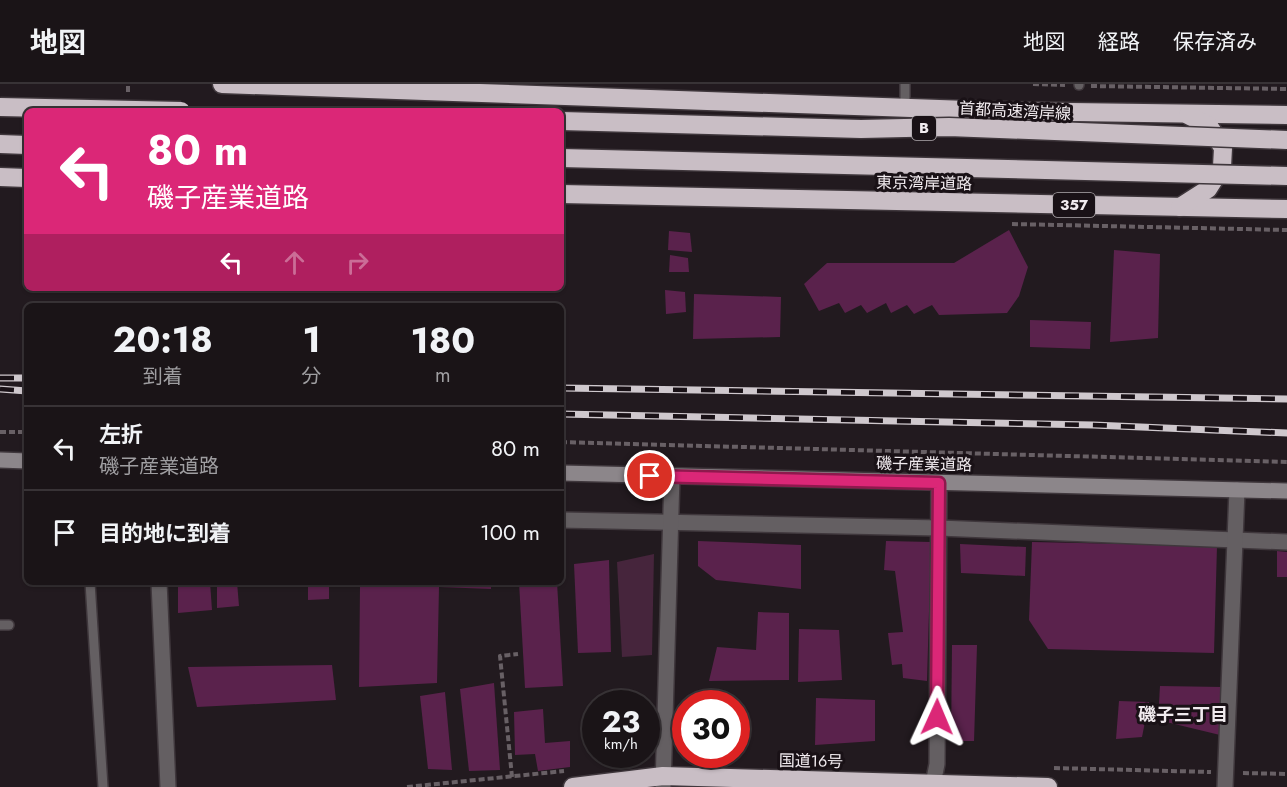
<!DOCTYPE html>
<html lang="ja">
<head>
<meta charset="utf-8">
<style>
	:root { --surface:#1a1417; --page:#231d20; --text:#f1f3f6; --muted:#9f9ea1; --line:#383336 }
	body { margin:0; font-family:Jost,"Noto Sans JP",sans-serif; background:var(--page); color:var(--text); height:100vh; display:flex; flex-direction:column; font-size:22px; white-space:nowrap }
	* { box-sizing:border-box; margin:0 }
	p { font-size:20px; color:var(--muted) }
	.icon { flex:none; width:33px; height:33px; fill:none; stroke:currentColor; stroke-width:2; stroke-linecap:round; stroke-linejoin:round }
	.map { position:relative; flex:1; overflow:hidden }
	.drawer { position:absolute; left:24px; top:219px; width:540px; height:282px; display:flex; flex-direction:column; background:var(--surface); border-radius:9px; box-shadow:0 2px 4px #0004,0 0 0 2px var(--line) }
	.drawer>* { flex:none }
	.hud { position:absolute; left:24px; top:24px; width:540px; height:183px; border-radius:9px; box-shadow:0 2px 4px #0004,0 0 0 2px var(--line); background:#db2777; color:#fff; overflow:hidden }
	.speed { position:absolute; left:582px; top:606px; display:flex; gap:12px; font-size:30px; font-weight:700; text-align:center }
	.speed>* { display:grid; place-content:center; width:78px; height:78px; border-radius:50%; background:var(--surface); box-shadow:0 2px 4px #0004,0 0 0 2px var(--line); line-height:1 }
	.speed small { font-size:15px; font-weight:400 }
	.speed .limit { border:9px solid #d22; background:#fff; color:#111 }
	.pin { position:absolute; display:grid; place-items:center; width:51px; height:51px; color:#fff; margin:-26px; border:3px solid #fff; border-radius:50%; box-shadow:0 2px 6px #0007 }
	.me { position:absolute; width:66px; margin:-33px; rotate:1deg; stroke-linejoin:round; filter:drop-shadow(0 0 4px #0008) }
	.turn { display:flex; align-items:center; gap:21px; height:126px; padding:0 24px; font-size:27px }
	.turn .icon { width:78px; height:78px; stroke-width:2.5 }
	.turn b { display:block; font-size:42px; line-height:51px }
	.lanes { display:flex; align-items:center; height:57px; padding:0 24px; background:#0003; justify-content:center; gap:30px; direction:ltr }
	.lanes .off { opacity:.35 }
	.eta { display:flex; justify-content:space-evenly; align-items:center; height:102px; text-align:center }
	.eta b { font-size:36px; font-weight:700; line-height:42px }
	ul { padding:0; list-style:none }
	li { display:flex; align-items:center; gap:18px; height:84px; padding:0 24px; border-top:2px solid var(--line) }
	li div { flex:1 }
	li b { display:block; font-size:22px }
	li em { font-style:normal }
	header { display:flex; align-items:center; gap:36px; box-sizing:border-box; height:84px; padding:0 30px; background:var(--surface); border-bottom:2px solid var(--line) }
	header strong { font-size:28px }
	nav { display:flex; gap:33px; margin-inline-start:auto; font-size:21px }
	.map>svg:first-child { display:block }
	.green { fill:#46253c }
	.building { fill:#5a224c }
	.lines { fill:none; stroke-linecap:round; stroke-linejoin:round }
	.lane-casing { stroke:#3f373c; stroke-width:12 }
	.street-casing { stroke:#3f373c; stroke-width:18 }
	.secondary-casing { stroke:#3f373c; stroke-width:18 }
	.highway-casing { stroke:#3f373c; stroke-width:21 }
	.path { stroke:#686065; stroke-width:4; stroke-dasharray:6 3; stroke-linecap:butt }
	.lane { stroke:#645f62; stroke-width:9 }
	.street { stroke:#645f62; stroke-width:15 }
	.secondary { stroke:#8c868a; stroke-width:15 }
	.highway { stroke:#c9bec5; stroke-width:18 }
	.rail-casing { stroke:#cfc8cd; stroke-width:7 }
	.rail { stroke:#191116; stroke-width:4.5; stroke-dasharray:14; stroke-linecap:butt }
	.highway-bridge-casing { stroke:#3f373c; stroke-width:21; stroke-linecap:butt }
	.highway-bridge { stroke:#c9bec5; stroke-width:18 }
	.route-casing { stroke:#8e194d; stroke-width:15 }
	.route { stroke:#db2777; stroke-width:10 }
	.labels { text-anchor:middle; dominant-baseline:central; stroke-width:6; stroke-linejoin:round; paint-order:stroke }
	.shield { fill:#191116; stroke:#b0aaae; stroke-width:1.5 }
	.shield-label { font-size:15px; font-weight:bold; fill:#f1ebef }
	.street-label { font-size:16px; fill:#f1ebef; stroke:#191116 }
	.neighbourhood-label { font-size:18px; font-weight:bold; fill:#f1ebef; stroke:#191116 }
</style>
</head>
<body>
<header>
<strong>地図</strong>
<nav><a>地図</a><a>経路</a><a>保存済み</a></nav>
</header>
<div class="map">
<svg width="1287" height="703" viewBox="0 0 1287 703">
	<rect width="100%" height="100%" fill="#221a1f"/>
	<path class="green" d="M654 470 652 571 622 573 617 478Z"/>
	<g class="building">
		<path d="M1009 146 1028 183 1019 212 1007 229 939 231 932 221 914 230 907 221 891 229 886 219 867 229 861 221 845 229 839 219 819 227 804 200 827 179H954Z"/>
		<path d="M669 147 690 149 692 168 668 166Z"/>
		<path d="M1114 166 1160 170 1158 254 1110 258Z"/>
		<path d="M670 171 688 174 689 188H669Z"/>
		<path d="M665 206 685 208 686 228 666 230Z"/>
		<path d="M694 210 781 213 780 253 693 255Z"/>
		<path d="M1030 236 1091 238 1090 265 1030 263Z"/>
		<path d="M698 457 801 461V505L716 496 698 482Z"/>
		<path d="M886 457 931 458 927 597 903 594 902 580 892 581 888 549 903 548 895 487 884 486Z"/>
		<path d="M1032 458 1217 462 1214 569 1048 565 1029 536Z"/>
		<path d="M960 460 1026 463 1025 492 961 489Z"/>
		<path d="M1277 467 1287 468V493H1277Z"/>
		<path d="M609 476 611 568 578 569 574 480Z"/>
		<path d="M210 498 212 526 178 529V499Z"/>
		<path d="M217 498H237L239 522 217 524Z"/>
		<path d="M308 498H329V515L308 516Z"/>
		<path d="M356 498H491V505L439 503 437 599 359 603 360 501H356Z"/>
		<path d="M519 498H557L563 602 525 604Z"/>
		<path d="M758 528 789 529V596L709 597 717 563 756 566Z"/>
		<path d="M799 545 839 546 842 596 798 598Z"/>
		<path d="M952 561H977L974 657H951Z"/>
		<path d="M332 581 336 616 197 623 188 583Z"/>
		<path d="M494 599 500 686 469 687 460 605Z"/>
		<path d="M1160 602 1223 603 1220 651 1158 636Z"/>
		<path d="M445 608 452 686 428 685 420 612Z"/>
		<path d="M816 614 875 616V657L815 661Z"/>
		<path d="M1119 617 1149 618 1142 653 1116 655Z"/>
		<path d="M543 625 545 659 570 657V683L538 687 535 670 515 671 514 628Z"/>
		<path d="M736 626H741L738 662H736Z"/>
	</g>
	<g class="lines">
		<defs>
			<g id="lane">
				<path d="M1079 1V0"/>
				<path d="M905 24V0"/>
				<path d="M90 498 103 703"/>
				<path d="M0 541H9"/>
			</g>
			<g id="street">
				<path d="M561 436 939 444 1287 458"/>
				<path d="M159 498 168 703"/>
				<path d="M933 700 937 680 939 399"/>
				<path d="M663 703 672 392"/>
				<path d="M1225 703 1237 406"/>
			</g>
			<g id="secondary">
				<path d="M0 376 27 377"/>
				<path d="M561 389 1287 407"/>
			</g>
			<g id="highway">
				<path d="M222 0 996 27 1287 31"/>
				<path d="M0 60 27 61"/>
				<path d="M0 93 27 94"/>
				<path d="M561 110 1287 125"/>
				<path d="M1180 123 1208 105 1222 83 1223 64 1209 42 1188 31"/>
				<path d="M573 703 663 692 1048 703"/>
			</g>
		</defs>
		<use href="#lane" class="lane-casing"/>
		<use href="#street" class="street-casing"/>
		<use href="#secondary" class="secondary-casing"/>
		<use href="#highway" class="highway-casing"/>
		<g class="path">
			<path d="M1033 0 1065 1"/>
			<path d="M1091 2 1287 5"/>
			<path d="M128 8V0"/>
			<path d="M1012 140 1287 146"/>
			<path d="M0 348H27"/>
			<path d="M561 358 1287 378"/>
			<path d="M1054 684 1211 688"/>
			<path d="M1243 689 1287 690"/>
			<path d="M512 693 500 572 518 570"/>
			<path d="M407 703 564 687"/>
		</g>
		<use href="#lane" class="lane"/>
		<use href="#street" class="street"/>
		<use href="#secondary" class="secondary"/>
		<use href="#highway" class="highway"/>
		<defs>
			<g id="rail">
				<path d="M0 294H27"/>
				<path d="M561 304 1287 315"/>
				<path d="M0 305 27 307"/>
				<path d="M561 330 1093 341 1287 349"/>
			</g>
		</defs>
		<use href="#rail" class="rail-casing"/>
		<use href="#rail" class="rail"/>
		<defs>
			<g id="highway-bridge">
				<path d="M0 23 181 27"/>
				<path d="M561 37 861 45 949 43 1287 56"/>
				<path d="M561 74 1287 92"/>
			</g>
		</defs>
		<use href="#highway-bridge" class="highway-bridge-casing"/>
		<use href="#highway-bridge" class="highway-bridge"/>
	</g>
	<g class="lines">
		<defs>
			<path id="route" d="M650 392 939 399 937 633"/>
		</defs>
		<use href="#route" class="route-casing"/>
		<use href="#route" class="route"/>
	</g>
	<g class="labels">
		<g class="shield">
			<rect x="912" y="32" width="24" height="24" rx="4.5"/>
			<rect x="1053" y="109" width="42" height="24" rx="4.5"/>
		</g>
		<g class="shield-label">
			<text x="924" y="44">B</text>
			<text x="1074" y="121">357</text>
		</g>
		<g class="street-label">
			<text transform="translate(1015 27) rotate(3)">首都高速湾岸線</text>
			<text transform="translate(924 99) rotate(1)">東京湾岸道路</text>
			<text transform="translate(924 380) rotate(1)">磯子産業道路</text>
			<text transform="translate(811 677) rotate(1)">国道16号</text>
		</g>
		<g class="neighbourhood-label">
			<text x="1183" y="631">磯子三丁目</text>
		</g>
	</g>
</svg>
<div class="speed"><div>23<small>km/h</small></div><div class="limit">30</div></div>
<div class="pin" style="left:650px;top:392px;background:#d93025"><svg class="icon" aria-label="arrive" viewBox="0 0 24 24"><path d="M6 21V4h12l-3 4 3 4H6"/></svg></div>
<svg class="me" style="left:937px;top:633px" viewBox="-20 -20 40 40"><path d="M0-17L14 15 0 8-14 15z" fill="#db2777" stroke="#fff" stroke-width="4"/></svg>
<div class="hud">
<div class="turn"><svg class="icon" aria-label="left" viewBox="0 0 24 24"><path d="M17 20v-9H6M10 6l-5 5 5 5"/></svg><div><b>80 m</b>磯子産業道路</div></div>
<div class="lanes"><svg class="icon" aria-label="left" viewBox="0 0 24 24"><path d="M17 20v-9H6M10 6l-5 5 5 5"/></svg><svg class="icon off" aria-label="ahead" viewBox="0 0 24 24"><path d="M12 20V5M6 11l6-6 6 6"/></svg><svg class="icon off" aria-label="right" viewBox="0 0 24 24"><path d="M7 20v-9h11M14 6l5 5-5 5"/></svg></div>
</div>
<section class="drawer">
<div class="eta">
<div><b>20:18</b><p>到着</p></div>
<div><b>1</b><p>分</p></div>
<div><b>180</b><p>m</p></div>
</div>
<ul>
<li><svg class="icon" aria-label="left" viewBox="0 0 24 24"><path d="M17 20v-9H6M10 6l-5 5 5 5"/></svg><div><b>左折</b><p>磯子産業道路</p></div><em>80 m</em></li>
<li><svg class="icon" aria-label="arrive" viewBox="0 0 24 24"><path d="M6 21V4h12l-3 4 3 4H6"/></svg><div><b>目的地に到着</b></div><em>100 m</em></li>
</ul>
</section>
</div>
</body>
</html>
